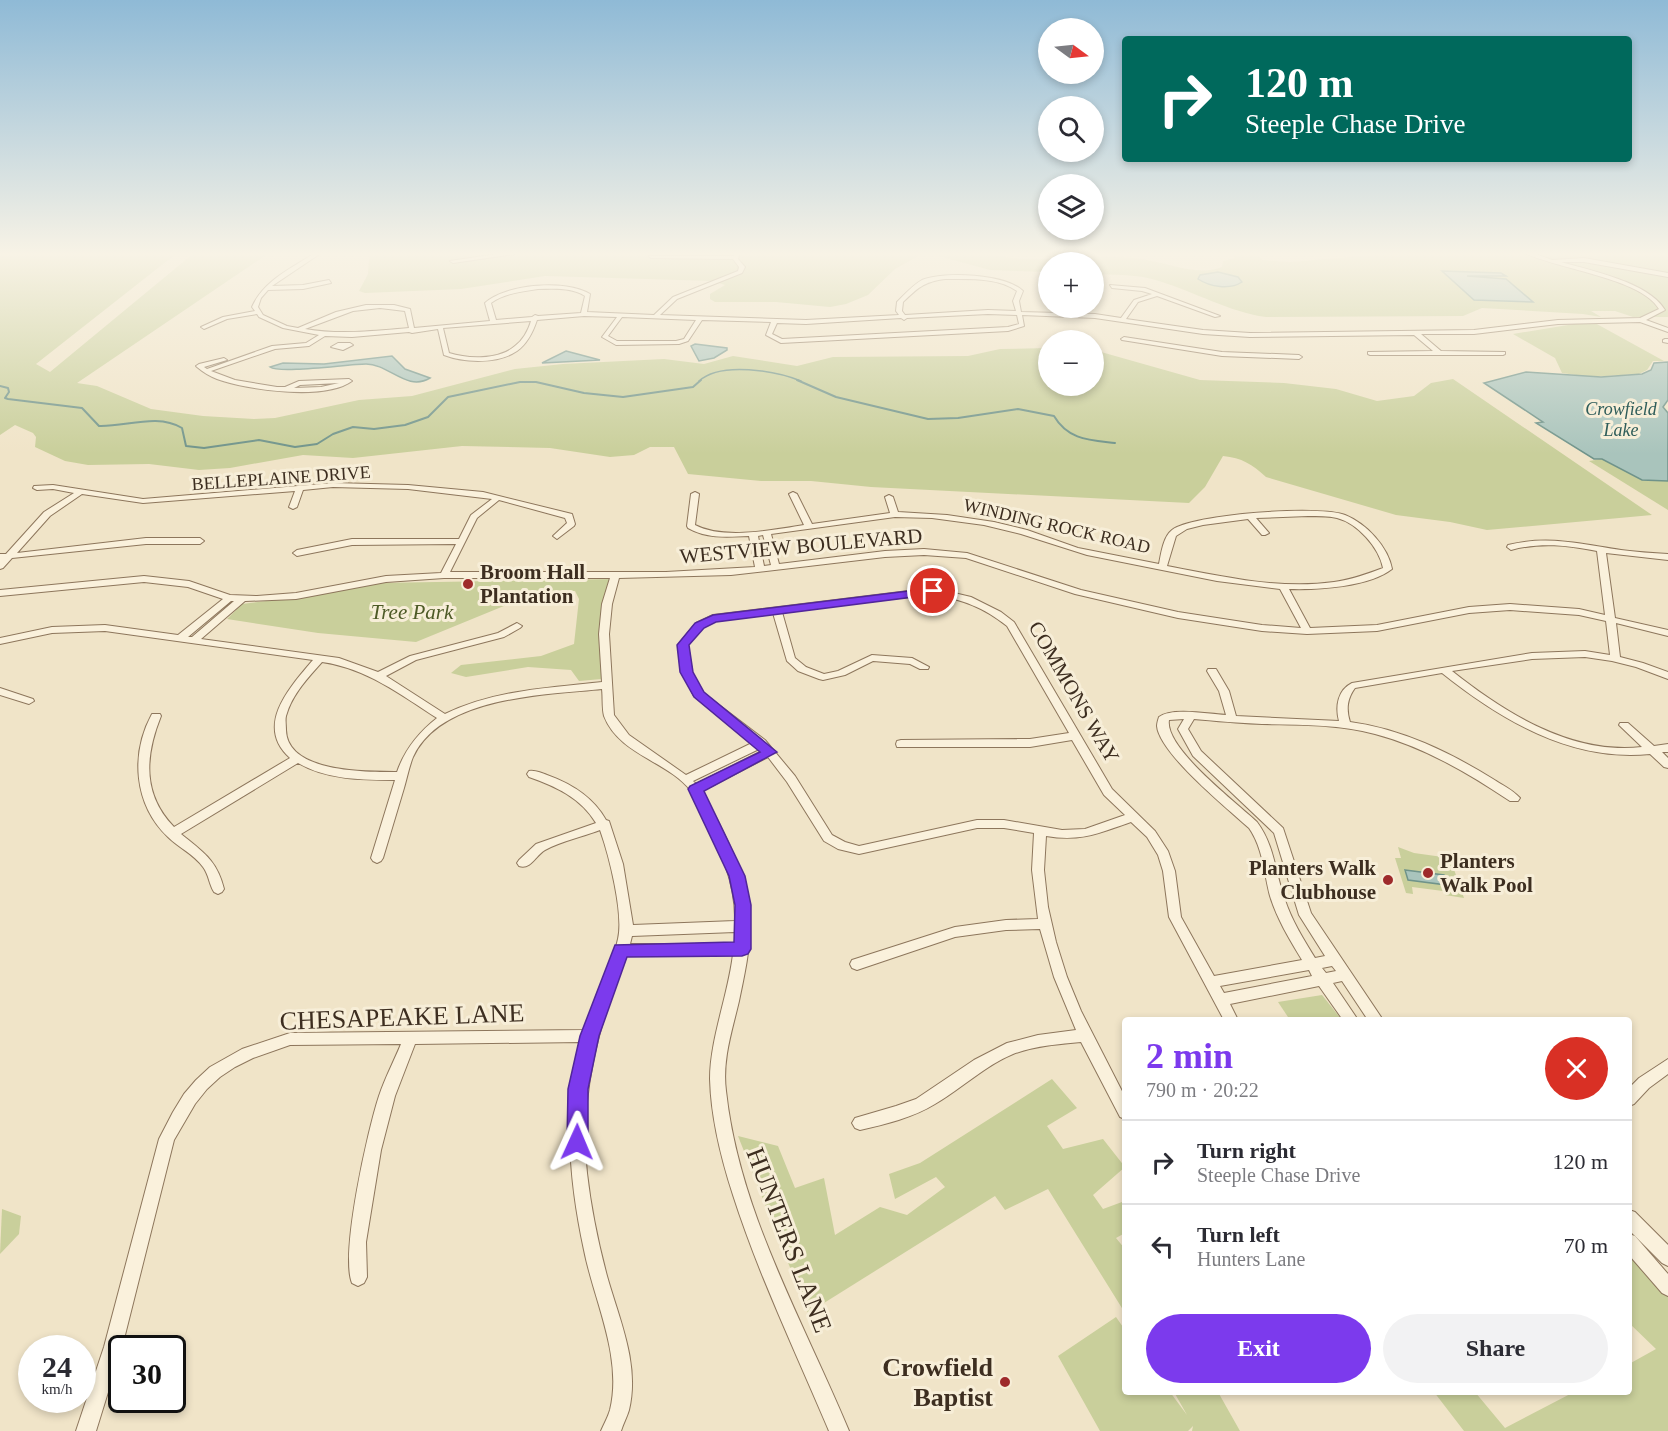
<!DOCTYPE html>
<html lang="en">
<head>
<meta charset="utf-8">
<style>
	:root { --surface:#fff; --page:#f2f2f3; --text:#2b2b33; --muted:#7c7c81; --line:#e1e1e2; --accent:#7c3aed }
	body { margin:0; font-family:Georgia,serif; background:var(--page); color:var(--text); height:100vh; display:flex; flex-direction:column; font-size:22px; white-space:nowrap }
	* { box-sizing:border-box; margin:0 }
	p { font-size:20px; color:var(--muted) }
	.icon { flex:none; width:33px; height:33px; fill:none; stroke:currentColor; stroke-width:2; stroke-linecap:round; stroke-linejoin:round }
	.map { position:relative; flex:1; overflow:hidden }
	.details { position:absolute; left:1122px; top:1017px; width:510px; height:378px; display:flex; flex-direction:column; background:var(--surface); border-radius:6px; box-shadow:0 3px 9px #0003 }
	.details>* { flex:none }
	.guide { position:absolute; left:1122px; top:36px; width:510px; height:126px; border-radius:6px; box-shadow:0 3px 9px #0003; background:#00695c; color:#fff; overflow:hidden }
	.needle { width:39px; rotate:105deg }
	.controls { position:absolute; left:1038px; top:18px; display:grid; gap:12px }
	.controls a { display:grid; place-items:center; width:66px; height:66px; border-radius:50%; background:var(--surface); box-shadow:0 3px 9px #0003; font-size:30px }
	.speed { position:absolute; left:18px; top:1335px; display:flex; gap:12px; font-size:30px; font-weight:700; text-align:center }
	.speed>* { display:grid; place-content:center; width:78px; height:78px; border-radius:50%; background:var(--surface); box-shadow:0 3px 9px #0003; line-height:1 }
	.speed small { font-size:15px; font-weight:400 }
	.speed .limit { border:3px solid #111; border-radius:9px; background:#fff; color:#111 }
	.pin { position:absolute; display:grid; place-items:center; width:51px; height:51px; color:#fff; margin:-26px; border:3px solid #fff; border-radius:50%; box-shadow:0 2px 6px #0007 }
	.me { position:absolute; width:66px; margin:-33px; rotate:1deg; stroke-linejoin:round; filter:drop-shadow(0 0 4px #0008) }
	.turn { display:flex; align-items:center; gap:21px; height:126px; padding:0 24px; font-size:27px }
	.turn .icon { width:78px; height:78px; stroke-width:2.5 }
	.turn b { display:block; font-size:42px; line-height:51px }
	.round { display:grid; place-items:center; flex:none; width:63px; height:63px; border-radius:32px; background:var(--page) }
	.headline { display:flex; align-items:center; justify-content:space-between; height:102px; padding:0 24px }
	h1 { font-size:36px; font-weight:600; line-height:45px; color:var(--accent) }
	.button { display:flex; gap:12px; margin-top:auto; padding:12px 24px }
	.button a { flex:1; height:69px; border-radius:36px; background:var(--accent); color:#fff; font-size:24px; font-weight:600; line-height:69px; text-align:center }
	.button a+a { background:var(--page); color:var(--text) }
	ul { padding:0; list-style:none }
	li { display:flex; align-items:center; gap:18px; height:84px; padding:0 24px; border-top:2px solid var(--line) }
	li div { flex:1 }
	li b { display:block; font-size:22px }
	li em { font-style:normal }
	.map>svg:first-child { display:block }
	.green { fill:#c9cf9b }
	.water { fill:#a9c4bc; stroke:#6f938a; stroke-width:1.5 }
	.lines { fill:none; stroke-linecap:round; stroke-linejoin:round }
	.stream-far1 { stroke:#6f938a; stroke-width:1.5 }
	.stream { stroke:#6f938a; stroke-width:2 }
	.minor-casing { stroke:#8d765c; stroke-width:2 }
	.minor { fill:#faf1dc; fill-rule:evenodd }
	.route { fill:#7c3aed; stroke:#51269a; stroke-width:1.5 }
	.poi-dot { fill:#9e2a2b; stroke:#f7eed8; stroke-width:2 }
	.labels { text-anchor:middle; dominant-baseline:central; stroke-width:6; stroke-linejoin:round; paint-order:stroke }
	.far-water-label { font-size:18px; font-style:italic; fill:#2f5d5a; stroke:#f7eed8 }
	.far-street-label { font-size:18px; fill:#3d2e20; stroke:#f7eed8 }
	.street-label { font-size:21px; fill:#3d2e20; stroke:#f7eed8 }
	.poi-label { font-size:21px; font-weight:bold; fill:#3d2e20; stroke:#f7eed8; text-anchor:start }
	.park-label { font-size:21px; font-style:italic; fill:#4d5a26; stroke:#f7eed8 }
	.near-street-label { font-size:26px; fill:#3d2e20; stroke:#f7eed8 }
	.near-poi-label { font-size:26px; font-weight:bold; fill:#3d2e20; stroke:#f7eed8; text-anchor:end }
</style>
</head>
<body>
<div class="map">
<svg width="1668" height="1431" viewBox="0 0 1668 1431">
	<rect width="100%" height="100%" fill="#f0e4c8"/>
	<g class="green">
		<path d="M0 253H177L36 364 50 372 194 253H269L77 383 97 386 151 409 203 416 254 419 275 418 359 400 412 396 515 369 563 364 664 359 704 364 733 356 797 366 833 357 968 356 1000 349 1048 348V386H1094V350L1200 380 1284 383 1336 389 1377 401 1414 396 1431 383 1453 379 1652 515 1487 530 1450 522 1396 515 1266 477C1252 464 1242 458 1223 456L1205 487 1189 503 871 487 811 481H761L688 474 674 447H650L634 455 610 457 550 448 462 446 353 458 303 455 230 468 199 470 149 464 88 465 65 461 35 447 36 437 33 433 15 425 0 435Z"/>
		<path d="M372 253H985C1034 267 1091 252 1141 259 1165 262 1199 277 1222 267L1223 261 1235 258 1232 253H1255L1263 260 1290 262 1400 253H1668V317H1633L1615 311H1591L1601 317 1583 314 1482 308 1463 316 1266 317C1229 312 1195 292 1159 281 1138 274 1115 275 1094 274V262H1048V272L990 270 935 255H920L895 269 868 295 846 304 830 307 776 302H715L710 299V294L725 285 713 281 545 276 461 289 365 293 359 291 368 274 369 259Z"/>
		<path d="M1580 323H1595L1664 361H1653L1647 370 1639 374 1590 377 1562 373 1555 358 1513 334Z"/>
		<path d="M1602 459 1642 480 1668 481V510L1589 461Z"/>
		<path d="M615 579C598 611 598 644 602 679L579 681 571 670 528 667 466 677 451 673 461 665 541 656 574 644 579 599 575 591 538 592 416 642 318 633 227 619 242 604 315 595 378 583Z"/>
		<path d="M1398 847 1414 853 1450 858 1464 898 1445 895 1443 891 1412 887 1413 894 1406 893 1395 858H1401Z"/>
		<path d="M1322 995 1342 1020H1290L1278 1002Z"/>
		<path d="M1052 1079 1077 1108 1047 1126 1063 1149 1103 1139 1125 1167 1093 1195 1103 1209 1122 1202 1125 1205V1233L1116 1238 1125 1249V1313L1048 1189 1005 1210 995 1196 808 1313 738 1136 778 1146 795 1188 824 1178 835 1235 880 1207 907 1215 945 1187 936 1177 895 1199 889 1174 920 1163Z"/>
		<path d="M2 1209 21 1216 19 1234 0 1254Z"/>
		<path d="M1629 1247 1668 1295V1431H1464L1434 1392H1475L1505 1428 1574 1392H1629V1364L1656 1349 1629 1323Z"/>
		<path d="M1116 1317 1125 1330V1392H1170L1187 1415 1174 1392H1218L1240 1431H1192L1193 1426 1188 1431H1100L1058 1356Z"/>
	</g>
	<g class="water">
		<path d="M1442 271 1501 273 1506 276H1467L1506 279 1533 302 1474 300Z"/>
		<path d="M1218 272 1238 277 1242 282C1230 290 1210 287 1198 279L1200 275Z"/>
		<path d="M695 344 727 348V350L714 358 699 361 691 346Z"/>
		<path d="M566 351 600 360 542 363Z"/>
		<path d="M392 356 405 369 430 378C407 392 389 364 366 364 348 364 280 374 270 367L283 363 324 364Z"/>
		<path d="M1668 362V400L1663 407 1668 413V481L1642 480 1602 459H1594L1536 423 1543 422 1484 383 1526 372 1601 377 1642 374 1651 370 1654 363Z"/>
		<path d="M1405 870 1444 875 1447 885 1408 880Z"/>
	</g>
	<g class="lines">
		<path class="stream-far1" d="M699 381C721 361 776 371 801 381"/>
		<g class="stream">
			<path d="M797 380 836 397 928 419 958 418 1018 409 1054 416C1068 440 1090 440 1115 443"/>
			<path d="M0 386 8 388 9 392 5 398 8 399 82 408 99 426C126 427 157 413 182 428L186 446 204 448 259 440 295 447 317 444 333 434 353 427 374 429 405 425 428 417 448 397 520 382H536L584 393 623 397 693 387 701 380"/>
		</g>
		<defs>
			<g id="minor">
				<path d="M315 253H321L272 286 303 285 329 280 331 283 303 289 268 290 261 298 258 307 263 315 287 326 298 328 336 312 366 305H394L410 309 414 328 490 321 485 303C506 284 566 279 590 294L587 312 654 315 673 297 738 271 739 267 733 259 651 258 649 256H734L735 253H740L738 259 745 267 742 273 677 299 660 315 806 320 899 315 896 311 897 302C904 295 913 285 922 280 945 271 1005 274 1023 291L1019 301 1021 312 1095 314 1121 318 1134 300 1152 294 1142 291 1112 288 1110 285 1145 288 1220 316 1215 317 1157 296 1138 302 1126 319 1203 330 1250 333 1474 330 1558 320 1640 318 1659 309C1641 278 1557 269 1525 253H1533L1552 260 1584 258 1668 273V277L1584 262H1561C1592 271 1648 282 1665 310L1646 320 1668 328V332L1640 322 1558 324 1474 334H1421L1441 351 1505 352V354L1503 355H1370L1368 354V352L1433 351 1414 335 1250 337 1203 334 1095 318 1022 315 1024 326 1008 331 781 343 766 335 771 322 702 320 688 341 679 344 616 345 602 337 617 317 584 316 537 320C533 332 527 344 517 351 498 364 465 363 444 355L438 329 412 333 409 332 352 337 325 336 309 346 275 349 211 371 235 380 277 387H285L299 381 349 379 352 381C325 401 247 390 217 379 209 376 203 372 197 367L196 366 199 364 224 358 227 360 204 367 207 369 272 346 306 343 319 335 283 328 259 317 257 314 227 319 204 329 201 327 223 317 255 311 252 307C264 280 292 268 315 253ZM945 279C968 279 998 277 1017 291L1013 301 1016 311 988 310 905 315 902 311 903 302C918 288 923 282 945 279ZM538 289C554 289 571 287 585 296L581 313 538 316 535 315 532 317 496 320 491 303C505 293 521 292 538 289ZM380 308 405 311 409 328C373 331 340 335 305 329L353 311ZM988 314 1017 315 1019 324 1008 327 782 339 772 334 777 323 806 324 901 318 904 320 907 318ZM622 317 696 320 684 339 676 341H617L608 336ZM531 321C528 331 523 340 515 346 499 360 468 359 449 353L443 328ZM339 383 321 387 294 388 300 385Z"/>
				<path d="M504 253H521L453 263 450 261Z"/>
				<path d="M1124 337 1222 352 1299 355 1302 357 1299 359 1222 356 1122 340 1121 339Z"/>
				<path d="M1665 339H1668V343L1663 342V340Z"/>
				<path d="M338 343H350L353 345 343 350 331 347Z"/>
				<path d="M333 483 408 485 483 492 572 514 575 524 574 526 557 539 553 536 567 523 565 518 499 500 477 518 450 572H666L755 567 749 536C727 537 708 539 688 528L687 526 691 494 695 492 699 494 695 525C723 540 773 530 804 525L789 494 793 492 797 494 812 524 890 513 885 497 889 495 893 497 898 512 947 515 994 522 1027 530 1078 548 1159 564C1161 554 1163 537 1172 530 1192 514 1321 505 1345 515 1367 524 1388 547 1392 569 1369 587 1318 590 1289 589L1310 628 1377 625 1469 607 1510 604 1579 609 1605 615 1597 551C1567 545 1541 542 1511 550L1507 547 1508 545C1549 535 1580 544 1621 550 1636 552 1652 553 1668 554V560L1606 553 1615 618 1668 630V636L1616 623 1620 657 1643 663 1668 672V679L1636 667 1612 661 1585 657 1532 659 1452 671C1505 713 1571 755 1642 747L1619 725 1620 723H1628L1654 746 1668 744V752H1662L1668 758V768L1664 767 1650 754C1571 762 1501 720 1442 673L1355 688C1347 699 1346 709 1350 722 1402 729 1449 752 1493 779 1502 785 1513 790 1520 798L1518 801H1510C1468 773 1424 747 1375 734 1339 724 1300 725 1262 724 1239 723 1217 721 1194 719L1188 729 1201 751 1283 828 1311 913 1383 1020H1368L1342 981 1333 983 1358 1020H1343L1319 986 1230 1004 1238 1020H1224L1169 917 1163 871 1158 855 1147 837 1131 822C1099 833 1081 842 1046 836L1044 870 1048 907 1056 942 1067 977 1081 1011 1125 1097V1119L1120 1117 1081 1042C1059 1044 1034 1046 1013 1054 984 1066 961 1089 935 1104 912 1118 886 1124 860 1130L855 1128 852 1123 855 1118 896 1106 916 1099 974 1060 1007 1043 1038 1035 1076 1030 1054 977 1040 929 1006 930 955 937 857 970 852 968 850 964 852 960 955 927 1006 920 1038 919 1032 870 1034 833 1004 828H977L859 854 838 849 824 841 787 782 768 757 702 791C724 832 749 877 750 926 750 950 744 977 739 1001 732 1031 722 1060 726 1091 739 1212 803 1320 849 1431H829C796 1353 759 1276 733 1195 721 1158 711 1118 710 1079 710 1039 728 996 733 954L626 955C598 1026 579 1097 587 1173 591 1208 598 1242 607 1276 619 1319 640 1364 629 1410 627 1417 623 1424 621 1431H601C604 1424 608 1417 610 1410 623 1357 594 1301 584 1250 569 1180 563 1111 582 1042L415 1044 395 1096 381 1150 366 1242 367 1277 364 1283 358 1286 352 1283C340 1254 368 1129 379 1096 385 1078 394 1061 401 1044L290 1045 253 1058 235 1067 220 1077 207 1089 195 1104 174 1140 122 1347 96 1431H76L104 1347 159 1139 173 1112 184 1094 196 1080 210 1067 242 1049 290 1033 585 1030C590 1014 595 997 602 982 607 967 615 954 618 939 624 914 609 855 600 830 582 837 562 841 545 850 536 855 531 870 519 866L517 863 519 860 536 844 596 823C581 798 555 786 529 777L527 774 529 771C536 770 541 773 547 775 572 784 593 797 606 820L609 821 623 864 633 925 735 921C736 882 719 846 701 812 698 805 695 797 691 791 668 761 619 755 604 716 602 708 603 697 602 689 545 695 441 696 413 757 409 767 407 778 404 788 397 811 390 835 383 858L381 861 377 863 373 861 371 858 395 780C363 780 327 780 298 763L181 834C203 852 217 860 224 889L222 892 218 894 214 892C209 884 209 875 203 867 194 854 179 848 168 837 134 805 130 754 152 714H160L161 716C145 756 142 794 174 827L290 758C254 726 290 687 313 660L105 631 52 633 0 644V638L52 627 105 625 178 635 223 599 188 587 144 582 0 596V590L144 576 189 581 230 595 257 596 296 593 386 576 441 573 456 544 352 545 297 556 293 553 297 550 352 539H459L471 515 492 499 408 489 333 487 303 490 297 507 293 509 289 507 295 491 143 503 82 494 50 516 17 553 146 538H200L204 541 200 544H146L12 558 3 568 0 569V554H6L44 512 74 493 53 489 37 490 33 488 34 486 53 485 143 499ZM1308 516C1318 516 1328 516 1337 518 1357 523 1379 547 1383 568 1367 574 1351 580 1334 582 1278 590 1221 576 1167 566L1176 536 1187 529 1203 525 1248 519 1262 535H1265L1269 533 1256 518ZM895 517 932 518 984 525 1021 534 1087 555 1217 581 1280 589 1301 628 1262 625 1178 612 1081 590 967 553 924 549 885 551 779 564 771 534ZM763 535 771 565 764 566 758 536ZM924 555 966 558 1075 594 1178 618 1262 631 1307 634 1377 631 1469 613 1510 610 1579 615 1606 621 1610 655 1585 651 1532 653 1352 683C1338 690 1335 706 1339 721L1236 716 1229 691 1216 669H1208L1207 671 1219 691 1226 715C1210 714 1171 707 1159 717 1158 720 1157 723 1157 726 1159 753 1228 809 1249 828 1263 848 1264 873 1270 896 1277 919 1290 940 1302 960L1214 976 1181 917 1175 871 1168 851 1155 831 1112 789 1014 622 1001 612 971 597 933 588 713 615 696 623 678 645 682 672 694 696 752 743 686 775 629 735 614 715 609 634 612 604 619 578 731 575 885 557ZM444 578H610L602 604 599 634 602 682C548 688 495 690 445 714L386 676 416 660 504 637 520 628 522 626 517 623 498 633 410 656 378 672 339 658 201 639 245 601 296 599 386 582ZM933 594C963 600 983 607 1007 626L1069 733 1030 739 901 740 897 741 896 744 897 747H1030L1072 740 1104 795 1125 815 1085 829 1062 830 1004 820H977L859 846 845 842 832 835 795 776 765 740 702 692 692 672 688 645 702 627 715 621 773 613 787 661 798 671 819 679 823 680 845 675 873 661 910 664 920 669H928L929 667 912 658 872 655 838 671 824 674 806 667 795 658 782 612ZM231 601H234L192 637H188ZM322 662C366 668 401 695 437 718 418 733 405 749 397 772 367 772 287 773 286 730 286 725 285 720 286 716 292 694 308 678 322 662ZM1184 719 1178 729 1193 756 1274 833 1299 915 1325 956 1315 958C1304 940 1292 921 1285 900 1275 873 1275 846 1257 822 1237 803 1164 748 1169 720ZM759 749 762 751 696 784 693 781ZM735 932V944H630L632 936ZM1332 966 1336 971 1326 973 1322 968ZM1309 970 1312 976 1224 993 1220 986Z"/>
				<path d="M0 688 33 699 34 701 29 704 0 695Z"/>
				<path d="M1668 1059V1074L1649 1088 1634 1104 1629 1106V1088L1639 1078Z"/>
				<path d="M1629 1210 1635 1212 1668 1245V1266L1662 1263 1629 1230Z"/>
				<path d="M1629 1234 1635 1236 1668 1274V1296L1662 1293 1629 1255Z"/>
			</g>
		</defs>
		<use href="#minor" class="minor-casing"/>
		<use href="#minor" class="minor"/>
	</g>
	<linearGradient id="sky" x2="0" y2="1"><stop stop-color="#8fbad6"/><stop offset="0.56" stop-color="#f8f3e6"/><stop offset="1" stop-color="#f8f3e6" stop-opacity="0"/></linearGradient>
	<rect width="1668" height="454" fill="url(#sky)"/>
	<path class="route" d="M933 588 937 589V594L716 622 704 628 689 645 693 672 704 692 777 752 704 791 745 876 751 905V949L748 954 742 956 627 957 599 1036 588 1089V1142L585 1149 577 1152 570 1149 567 1142 568 1089 580 1036 615 945 734 942 735 905 729 876 688 789 690 786 760 752 694 697 680 672 677 645 695 623 713 615Z"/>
	<g class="poi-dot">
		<circle cx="468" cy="584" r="6"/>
		<circle cx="1428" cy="873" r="6"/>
		<circle cx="1388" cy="880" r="6"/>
		<circle cx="1005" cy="1382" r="6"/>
	</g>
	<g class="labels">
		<g class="far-water-label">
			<text x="1621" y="409">Crowfield<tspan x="1621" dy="21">Lake</tspan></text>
		</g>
		<g class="far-street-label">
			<text transform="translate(281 478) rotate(-4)">BELLEPLAINE DRIVE</text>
			<text transform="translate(1057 526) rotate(13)">WINDING ROCK ROAD</text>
		</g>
		<g class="street-label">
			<text transform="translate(801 546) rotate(-5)">WESTVIEW BOULEVARD</text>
			<text transform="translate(1074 692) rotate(60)">COMMONS WAY</text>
		</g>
		<g class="poi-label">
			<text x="480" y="572">Broom Hall<tspan x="480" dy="24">Plantation</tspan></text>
			<text x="1440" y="861">Planters<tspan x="1440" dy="24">Walk Pool</tspan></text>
			<text x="1376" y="868" text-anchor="end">Planters Walk<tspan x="1376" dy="24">Clubhouse</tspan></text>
		</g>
		<g class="park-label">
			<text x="412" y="612">Tree Park</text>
		</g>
		<g class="near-street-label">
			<text transform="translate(402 1017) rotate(-2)">CHESAPEAKE LANE</text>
			<text transform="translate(789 1240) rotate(69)">HUNTERS LANE</text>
		</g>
		<g class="near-poi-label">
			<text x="993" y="1367">Crowfield<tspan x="993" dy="30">Baptist</tspan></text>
		</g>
	</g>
</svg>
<div class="controls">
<a><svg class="needle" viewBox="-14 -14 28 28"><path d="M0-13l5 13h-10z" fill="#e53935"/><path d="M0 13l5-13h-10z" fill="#7c7c81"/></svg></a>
<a><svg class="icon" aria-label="search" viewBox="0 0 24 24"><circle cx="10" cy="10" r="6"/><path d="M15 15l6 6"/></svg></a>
<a><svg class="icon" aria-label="layers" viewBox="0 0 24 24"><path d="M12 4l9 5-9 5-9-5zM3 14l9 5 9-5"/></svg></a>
<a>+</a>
<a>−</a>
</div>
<div class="speed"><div>24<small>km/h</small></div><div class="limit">30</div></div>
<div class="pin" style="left:933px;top:591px;background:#d93025"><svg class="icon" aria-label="arrive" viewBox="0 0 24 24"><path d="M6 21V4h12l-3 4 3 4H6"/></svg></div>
<svg class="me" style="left:577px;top:1142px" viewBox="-20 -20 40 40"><path d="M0-17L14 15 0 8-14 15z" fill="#7c3aed" stroke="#fff" stroke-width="4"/></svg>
<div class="guide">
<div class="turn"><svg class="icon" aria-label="right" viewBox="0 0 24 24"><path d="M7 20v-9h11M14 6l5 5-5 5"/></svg><div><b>120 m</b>Steeple Chase Drive</div></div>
</div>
<section class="details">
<div class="headline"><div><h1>2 min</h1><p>790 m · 20:22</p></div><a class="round" style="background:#d93025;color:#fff"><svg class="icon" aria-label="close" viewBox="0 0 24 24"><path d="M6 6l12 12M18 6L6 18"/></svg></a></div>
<ul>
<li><svg class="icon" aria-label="right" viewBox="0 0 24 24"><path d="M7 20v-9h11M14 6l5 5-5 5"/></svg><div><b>Turn right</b><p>Steeple Chase Drive</p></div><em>120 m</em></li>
<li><svg class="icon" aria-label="left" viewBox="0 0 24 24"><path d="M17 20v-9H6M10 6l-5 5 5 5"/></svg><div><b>Turn left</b><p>Hunters Lane</p></div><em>70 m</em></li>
</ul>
<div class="button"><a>Exit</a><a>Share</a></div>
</section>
</div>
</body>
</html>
